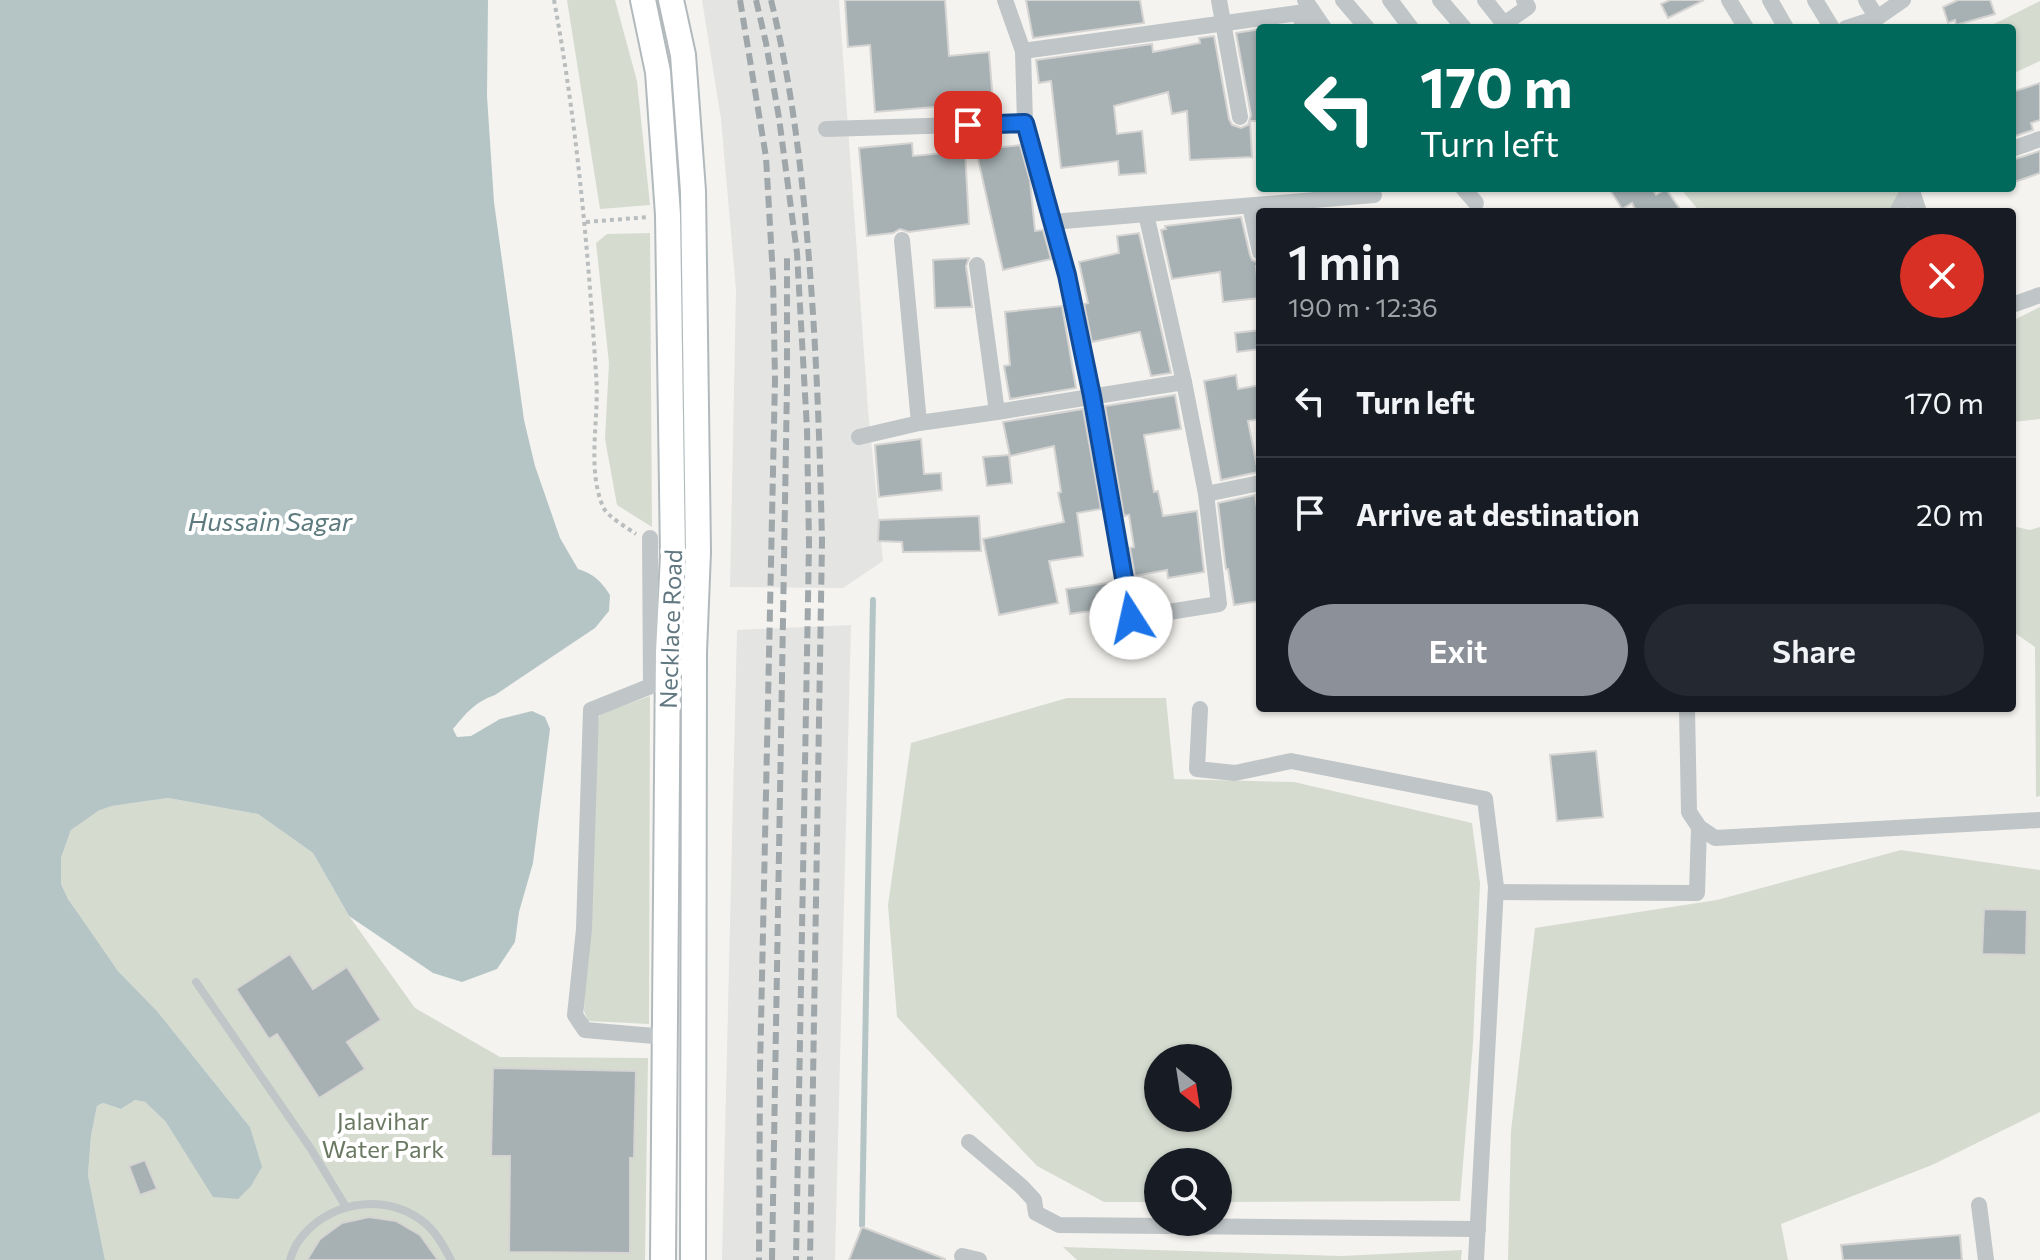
<!DOCTYPE html>
<html lang="en">
<head>
<meta charset="utf-8">
<style>
	:root { --surface:#171b24; --page:#242831; --text:#f1f3f6; --muted:#9ea1a6; --line:#363941; --accent:#8c9099 }
	body { margin:0; font-family:Commissioner,sans-serif; background:var(--page); color:var(--text); height:100vh; display:flex; flex-direction:column; font-size:30px; white-space:nowrap }
	* { box-sizing:border-box; margin:0 }
	p { font-size:26px; color:var(--muted) }
	.icon { flex:none; width:44px; height:44px; fill:none; stroke:currentColor; stroke-width:2; stroke-linecap:round; stroke-linejoin:round }
	.map { position:relative; flex:1; overflow:hidden }
	.side { position:absolute; left:1256px; top:208px; width:760px; height:504px; display:flex; flex-direction:column; background:var(--surface); border-radius:8px; box-shadow:0 2px 6px #0004 }
	.side>* { flex:none }
	.guide { position:absolute; left:1256px; top:24px; width:760px; height:168px; border-radius:8px; box-shadow:0 2px 6px #0004; background:#00695c; color:#fff; overflow:hidden }
	.needle { width:52px; rotate:150deg }
	.buttons { position:absolute; left:1144px; top:1044px; display:grid; gap:16px }
	.buttons a { display:grid; place-items:center; width:88px; height:88px; border-radius:50%; background:var(--surface); box-shadow:0 2px 6px #0004; font-size:40px }
	.pin { position:absolute; display:grid; place-items:center; width:68px; height:68px; color:#fff; margin:-34px; border-radius:16px; box-shadow:0 4px 12px #0006 }
	.me { position:absolute; width:88px; margin:-44px; rotate:350deg; stroke-linejoin:round; filter:drop-shadow(0 0 6px #0008) }
	.turn { display:flex; align-items:center; gap:28px; height:168px; padding:0 32px; font-size:36px }
	.turn .icon { width:104px; height:104px; stroke-width:2.5 }
	.turn b { display:block; font-size:56px; line-height:68px }
	.round { display:grid; place-items:center; flex:none; width:84px; height:84px; border-radius:42px; background:var(--page) }
	.overview { display:flex; align-items:center; justify-content:space-between; height:136px; padding:0 32px }
	h1 { font-size:48px; font-weight:600; line-height:60px }
	.cta { display:flex; gap:16px; margin-top:auto; padding:16px 32px }
	.cta a { flex:1; height:92px; border-radius:48px; background:var(--accent); color:#fff; font-size:32px; font-weight:600; line-height:92px; text-align:center }
	.cta a+a { background:var(--page); color:var(--text) }
	ul { padding:0; list-style:none }
	li { display:flex; align-items:center; gap:24px; height:112px; padding:0 32px; border-top:2px solid var(--line) }
	li div { flex:1 }
	li b { display:block; font-size:30px }
	li em { font-style:normal }
	.map>svg:first-child { display:block }
	.built { fill:#e4e4e3 }
	.green { fill:#d6dbd0; fill-rule:evenodd }
	.water { fill:#b5c5c6 }
	.lines { fill:none; stroke-linecap:round; stroke-linejoin:round }
	.stream { stroke:#b5c5c6; stroke-width:6 }
	.building { fill:#a7b1b4; stroke:#d5d4d2; stroke-width:2 }
	.secondary-casing { stroke:#b2b9bc; stroke-width:28 }
	.path { stroke:#babdbe; stroke-width:4; stroke-dasharray:4 4; stroke-linecap:butt }
	.lane { stroke:#c0c5c7; stroke-width:8 }
	.street { stroke:#c0c5c7; stroke-width:16 }
	.secondary { stroke:#fff; stroke-width:24 }
	.rail { stroke:#9fa7ab; stroke-width:6; stroke-dasharray:12 6; stroke-linecap:butt }
	.route-casing { stroke:#114b97; stroke-width:20 }
	.route { stroke:#1a73e8; stroke-width:14 }
	.labels { text-anchor:middle; dominant-baseline:central; stroke-width:8; stroke-linejoin:round; paint-order:stroke }
	.street-label { font-size:24px; fill:#627881; stroke:#fff }
	.park-label { font-size:24px; fill:#697861; stroke:#fff }
	.water-label { font-size:26px; font-style:italic; fill:#5d7b7f; stroke:#fff }
</style>
</head>
<body>
<div class="map">
<svg width="2040" height="1260" viewBox="0 0 2040 1260">
	<rect width="100%" height="100%" fill="#f4f3ef"/>
	<g class="built">
		<path d="M702 0H839L868 409 883 561 843 588 730 587 736 290 721 119Z"/>
		<path d="M851 625 835 1260H722L737 630Z"/>
	</g>
	<g class="green">
		<path d="M567 0H615L637 81 650 205 600 209Z"/>
		<path d="M2040 1V61L2012 74V28H1986Z"/>
		<path d="M1680 188H1899L1900 192 1888 212H1700Z"/>
		<path d="M650 233 652 527 617 505 605 439 609 363 596 243 607 234Z"/>
		<path d="M2040 307V419L2012 422V321Z"/>
		<path d="M2012 526 2030 530 2040 527V796L2036 797 2035 647 2012 631Z"/>
		<path d="M650 696 649 1024 588 1021 584 1011 594 739 600 714Z"/>
		<path d="M1067 698H1166L1174 779 1294 782 1472 823 1480 883 1473 1043 1460 1201 1218 1202V1162H1158V1202H1104L1037 1166 897 1017 888 905 911 743ZM1158 1058H1218V1118H1158Z"/>
		<path d="M168 798 258 814 313 853 349 916 415 1008 500 1057 648 1058 645 1260H105L88 1175 91 1136 97 1106 103 1103 121 1109 135 1100 145 1102 166 1122 261 1167 250 1127 157 1011 118 971 87 928 68 899 61 884V858L71 830 86 818 98 811 112 806Z"/>
		<path d="M1901 850 2040 870V1112L1932 1165 1781 1224 1788 1260H1508L1511 1131 1535 928 1717 900Z"/>
		<path d="M1063 1247 1342 1256 1462 1250 1461 1260H1077Z"/>
	</g>
	<path class="water" d="M0 0H488L487 96 494 202 524 420 535 466 560 538 578 569C594 574 601 581 610 595L609 611 595 628 495 695C475 702 466 713 453 729L457 737 471 736 500 719 532 711 545 717 550 729 533 863 519 912 515 942 497 969 462 982 433 973 349 916 313 853 258 814 168 798 112 806 98 811 71 830 61 858V884L68 899 118 971 157 1011 250 1127 262 1167 251 1186 238 1199 213 1197 166 1122 145 1102 135 1100 121 1109 103 1103 97 1106 91 1136 88 1175 105 1260H0Z"/>
	<g class="lines">
		<path class="stream" d="M862 1225 873 600"/>
	</g>
	<g class="building">
		<path d="M845 0H945L949 56 989 52 993 102 875 112 870 45 848 47Z"/>
		<path d="M1026 0H1140L1144 23 1033 38Z"/>
		<path d="M1670 0H1704L1668 18 1661 4Z"/>
		<path d="M1958 0H1990L1995 14 1956 25 1955 20 1948 23 1943 7Z"/>
		<path d="M1260 29V121H1250L1252 157 1190 160 1187 111 1172 114 1168 92 1114 106 1117 134 1142 131 1146 173 1119 175 1118 161 1061 168 1051 81 1039 83 1036 60 1152 44 1153 52 1200 43 1199 38 1214 36 1229 119 1232 125 1241 128 1248 125 1251 115 1236 33Z"/>
		<path d="M2040 83V120L2031 123 2033 130 2012 137V92Z"/>
		<path d="M912 143 913 156 965 151 969 224 909 232 900 229 893 233 867 236 859 148Z"/>
		<path d="M1020 145 1030 181 1035 231 1043 230 1051 259 1003 270 976 150Z"/>
		<path d="M2040 151V173L2012 183V160Z"/>
		<path d="M1609 188H1655L1653 190 1656 195 1666 189 1682 212H1630L1635 209 1632 203 1622 209Z"/>
		<path d="M1241 217 1250 255 1252 260 1259 263V265L1256 266 1259 298 1223 302 1220 272 1172 279 1161 230 1166 229 1165 226Z"/>
		<path d="M1139 233 1171 373 1151 376 1140 332 1092 342 1084 304 1088 303 1079 262 1119 253 1117 236Z"/>
		<path d="M969 258 966 266 972 307 935 308 933 260Z"/>
		<path d="M1062 306 1076 388 1010 399 1004 366 1010 365 1005 312Z"/>
		<path d="M1260 330V349L1237 352 1235 333Z"/>
		<path d="M1236 375 1238 389 1260 385V419L1248 421 1258 472 1221 480 1204 381Z"/>
		<path d="M1175 395 1181 429 1144 435 1154 492 1158 491 1163 516 1197 511 1204 572 1168 578 1167 570 1135 576 1130 548 1134 547 1129 515 1124 516 1105 406Z"/>
		<path d="M1083 409 1101 509 1077 513 1083 556 1049 561 1058 603 999 615 983 539 1064 522 1058 493 1061 492 1054 446 1010 456 1003 422Z"/>
		<path d="M921 439 924 474 941 473 942 490 879 497 875 445Z"/>
		<path d="M1009 455 1012 483 987 486 983 457Z"/>
		<path d="M1255 495 1260 527V601L1234 605 1228 569H1226L1218 503Z"/>
		<path d="M979 516 981 551 903 552 902 542 878 541 879 520Z"/>
		<path d="M1114 582 1118 607 1070 614 1066 589Z"/>
		<path d="M1596 751 1603 817 1557 821 1550 755Z"/>
		<path d="M1984 909 2027 910 2026 955 1982 954Z"/>
		<path d="M290 954 313 989 347 967 381 1020 347 1042 365 1069 319 1098 277 1034 269 1039 236 989Z"/>
		<path d="M493 1068 636 1071 634 1158H630V1253L509 1252 510 1156H491Z"/>
		<path d="M145 1160 157 1189 140 1195 129 1166Z"/>
		<path d="M369 1217 396 1221 420 1235 438 1260H307L320 1239 342 1223Z"/>
		<path d="M862 1227 945 1259V1260H849Z"/>
		<path d="M1960 1235 1962 1260H1843L1841 1245Z"/>
	</g>
	<g class="lines">
		<defs>
			<g id="secondary">
				<path d="M643 0 658 72 668 215 673 556 668 652 663 1260"/>
				<path d="M671 0 683 55 693 191 698 552 694 652 693 1260"/>
			</g>
		</defs>
		<use href="#secondary" class="secondary-casing"/>
		<g class="path">
			<path d="M554 0C577 124 588 249 596 374 600 418 586 466 603 507 608 517 626 527 636 534"/>
			<path d="M586 222 649 217"/>
		</g>
		<g class="lane">
			<path d="M196 982 311 1149 346 1207"/>
			<path d="M290 1260C292 1254 294 1247 298 1242 324 1203 382 1191 421 1220 435 1230 443 1245 451 1260"/>
		</g>
		<g class="street">
			<path d="M1005 0 1023 51 1025 123 1067 275 1092 396 1131 618 1219 604 1206 494 1184 382 1146 214"/>
			<path d="M1219 0 1240 117"/>
			<path d="M1305 0 1324 28"/>
			<path d="M1343 0 1367 28"/>
			<path d="M1390 0 1411 28"/>
			<path d="M1440 0 1464 28"/>
			<path d="M1485 0 1504 24 1528 7 1524 0"/>
			<path d="M1729 0 1746 28"/>
			<path d="M1770 0 1786 28"/>
			<path d="M1815 0 1832 28"/>
			<path d="M1866 0 1877 18"/>
			<path d="M1846 28 1877 18 1903 0"/>
			<path d="M1023 51 1298 13 1305 28"/>
			<path d="M826 129 1025 123"/>
			<path d="M2012 149 2040 139"/>
			<path d="M1463 188 1476 203"/>
			<path d="M1911 188 1919 212"/>
			<path d="M1250 206 1260 252"/>
			<path d="M1897 212 1910 188"/>
			<path d="M1052 222 1374 195"/>
			<path d="M902 240 919 423"/>
			<path d="M977 265 997 412 1184 382"/>
			<path d="M2012 305 2040 295"/>
			<path d="M859 437 919 423 997 412"/>
			<path d="M1206 494 1260 483"/>
			<path d="M650 538 651 686 591 710 584 929 575 1015 585 1030 666 1037"/>
			<path d="M1687 708 1689 812 1699 827 1715 838 2040 820"/>
			<path d="M1200 709 1197 769 1235 773 1291 761 1485 799 1496 887 1476 1260"/>
			<path d="M1496 892 1697 893 1699 827"/>
			<path d="M969 1142 1021 1186 1034 1200 1036 1213 1059 1225 1478 1229"/>
			<path d="M1979 1205 1986 1260"/>
			<path d="M962 1256 979 1260"/>
		</g>
		<use href="#secondary" class="secondary"/>
		<g class="rail">
			<path d="M740 0 766 157 773 277 775 379 760 1069 759 1260"/>
			<path d="M756 0 766 43 779 118 797 253 807 429 809 544 796 1260"/>
			<path d="M771 0C793 89 803 181 810 272 817 362 820 451 822 541L810 1260"/>
			<path d="M772 1260 787 386V255"/>
		</g>
	</g>
	<g class="lines">
		<defs>
			<path id="route" d="M968 125 1025 123 1067 275 1092 396 1131 618"/>
		</defs>
		<use href="#route" class="route-casing"/>
		<use href="#route" class="route"/>
	</g>
	<g class="labels">
		<g class="street-label">
			<text transform="translate(670 629) rotate(-88)">Necklace Road</text>
		</g>
		<g class="park-label">
			<text x="383" y="1120">Jalavihar<tspan x="383" dy="28">Water Park</tspan></text>
		</g>
		<g class="water-label">
			<text x="270" y="520">Hussain Sagar</text>
		</g>
	</g>
</svg>
<div class="buttons">
<a><svg class="needle" viewBox="-14 -14 28 28"><path d="M0-13l5 13h-10z" fill="#e53935"/><path d="M0 13l5-13h-10z" fill="#9ea1a6"/></svg></a>
<a><svg class="icon" aria-label="search" viewBox="0 0 24 24"><circle cx="10" cy="10" r="6"/><path d="M15 15l6 6"/></svg></a>
</div>
<div class="pin" style="left:968px;top:125px;background:#d93025"><svg class="icon" aria-label="arrive" viewBox="0 0 24 24"><path d="M6 21V4h12l-3 4 3 4H6"/></svg></div>
<svg class="me" style="left:1131px;top:618px" viewBox="-20 -20 40 40"><circle r="19" fill="#fff"/><path d="M0-13L10 11 0 6-10 11z" fill="#1a73e8"/></svg>
<div class="guide">
<div class="turn"><svg class="icon" aria-label="left" viewBox="0 0 24 24"><path d="M17 20v-9H6M10 6l-5 5 5 5"/></svg><div><b>170 m</b>Turn left</div></div>
</div>
<section class="side">
<div class="overview"><div><h1>1 min</h1><p>190 m · 12:36</p></div><a class="round" style="background:#d93025;color:#fff"><svg class="icon" aria-label="close" viewBox="0 0 24 24"><path d="M6 6l12 12M18 6L6 18"/></svg></a></div>
<ul>
<li><svg class="icon" aria-label="left" viewBox="0 0 24 24"><path d="M17 20v-9H6M10 6l-5 5 5 5"/></svg><div><b>Turn left</b></div><em>170 m</em></li>
<li><svg class="icon" aria-label="arrive" viewBox="0 0 24 24"><path d="M6 21V4h12l-3 4 3 4H6"/></svg><div><b>Arrive at destination</b></div><em>20 m</em></li>
</ul>
<div class="cta"><a>Exit</a><a>Share</a></div>
</section>
</div>
</body>
</html>
